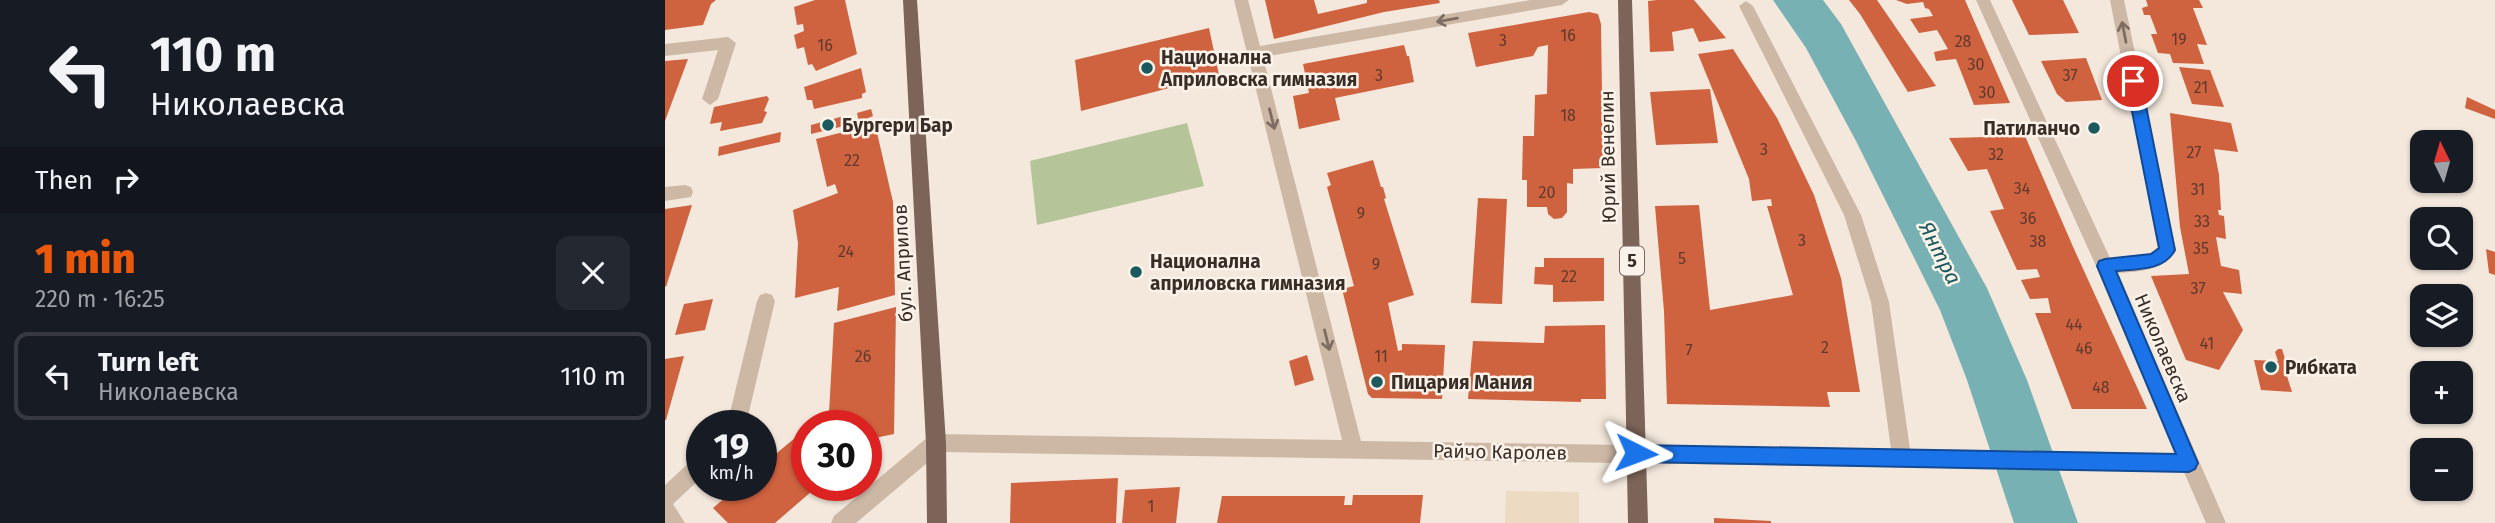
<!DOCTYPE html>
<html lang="en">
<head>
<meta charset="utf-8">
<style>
	:root { --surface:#171b24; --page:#242831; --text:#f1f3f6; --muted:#9ea1a6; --line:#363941; --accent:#ea580c }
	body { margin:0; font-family:"Fira Sans",sans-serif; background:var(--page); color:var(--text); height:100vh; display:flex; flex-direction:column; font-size:26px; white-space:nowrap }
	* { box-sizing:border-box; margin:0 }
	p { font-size:23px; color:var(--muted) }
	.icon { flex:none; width:38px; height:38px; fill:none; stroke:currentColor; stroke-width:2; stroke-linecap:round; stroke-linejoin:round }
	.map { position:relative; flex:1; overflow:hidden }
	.sheet { display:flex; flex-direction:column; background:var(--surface); width:665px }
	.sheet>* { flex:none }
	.guide { background:#171b24; color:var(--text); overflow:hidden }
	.needle { width:46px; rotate:355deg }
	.controls { position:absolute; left:1745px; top:130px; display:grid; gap:14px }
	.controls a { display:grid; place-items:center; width:63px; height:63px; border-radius:14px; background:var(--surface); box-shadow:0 2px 5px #0004; font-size:35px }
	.speed { position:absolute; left:21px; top:410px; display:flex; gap:14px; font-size:35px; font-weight:700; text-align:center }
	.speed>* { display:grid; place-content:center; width:91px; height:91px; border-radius:50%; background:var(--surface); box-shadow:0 2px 5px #0004; line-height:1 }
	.speed small { font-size:18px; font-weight:400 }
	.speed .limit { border:10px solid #d22; background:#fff; color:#111 }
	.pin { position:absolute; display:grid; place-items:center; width:60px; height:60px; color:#fff; margin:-30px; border:4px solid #fff; border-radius:50%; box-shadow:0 2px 7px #0007 }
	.me { position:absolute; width:77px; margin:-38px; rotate:93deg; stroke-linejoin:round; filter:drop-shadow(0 0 5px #0008) }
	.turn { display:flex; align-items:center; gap:24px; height:147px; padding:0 35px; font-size:32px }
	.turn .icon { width:91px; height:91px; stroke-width:2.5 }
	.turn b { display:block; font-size:49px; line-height:60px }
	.then { display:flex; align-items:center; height:66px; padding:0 35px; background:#0003; gap:14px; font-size:26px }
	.round { display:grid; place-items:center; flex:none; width:74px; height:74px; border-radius:14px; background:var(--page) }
	.overview { display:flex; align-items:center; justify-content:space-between; height:119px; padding:0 35px }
	h1 { font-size:42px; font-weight:800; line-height:52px; color:var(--accent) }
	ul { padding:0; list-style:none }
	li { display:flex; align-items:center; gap:21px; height:88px; margin:0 14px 10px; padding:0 21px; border:4px solid var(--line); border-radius:14px }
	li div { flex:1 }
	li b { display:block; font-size:26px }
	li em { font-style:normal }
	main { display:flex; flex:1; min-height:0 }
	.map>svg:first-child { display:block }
	.green { fill:#b6c49a }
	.plaza { fill:#eddac2 }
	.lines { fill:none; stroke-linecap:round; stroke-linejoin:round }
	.river { fill:#78b1b3; fill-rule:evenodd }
	.building { fill:#cf623f }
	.minor { fill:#cdb8a6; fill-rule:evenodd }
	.major { fill:#7c6458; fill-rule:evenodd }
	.oneway { stroke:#7c6c61 }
	.route { fill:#1a73e8; stroke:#114b97; stroke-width:2 }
	.poi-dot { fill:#1a595e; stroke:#fbf3e9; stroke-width:2.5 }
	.labels { text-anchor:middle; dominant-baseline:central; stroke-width:5; stroke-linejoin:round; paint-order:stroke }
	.number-label { font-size:16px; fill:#5e3a2e }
	.shield { fill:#fbf3e9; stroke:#736862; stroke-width:2 }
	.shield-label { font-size:18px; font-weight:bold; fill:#392d28 }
	.poi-label { font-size:19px; font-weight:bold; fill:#392d28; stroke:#fbf3e9; text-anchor:start }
	.street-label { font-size:19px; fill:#392d28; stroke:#fbf3e9 }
	.water-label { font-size:21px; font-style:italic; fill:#1a595e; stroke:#fbf3e9 }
</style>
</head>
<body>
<main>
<section class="sheet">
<div class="guide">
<div class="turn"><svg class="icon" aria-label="left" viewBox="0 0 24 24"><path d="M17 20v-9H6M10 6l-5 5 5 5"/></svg><div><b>110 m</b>Николаевска</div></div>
<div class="then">Then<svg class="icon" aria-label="right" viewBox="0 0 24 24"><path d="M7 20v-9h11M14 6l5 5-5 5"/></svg></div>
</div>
<div class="overview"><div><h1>1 min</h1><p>220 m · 16:25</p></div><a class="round"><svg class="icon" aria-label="close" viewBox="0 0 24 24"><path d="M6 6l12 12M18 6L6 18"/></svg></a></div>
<ul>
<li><svg class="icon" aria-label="left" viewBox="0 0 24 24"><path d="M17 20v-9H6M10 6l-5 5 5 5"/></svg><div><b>Turn left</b><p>Николаевска</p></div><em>110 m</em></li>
</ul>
</section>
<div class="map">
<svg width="1830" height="523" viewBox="0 0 1830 523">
	<rect width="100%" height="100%" fill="#f4e8dc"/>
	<path class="green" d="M522 123 539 186 372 225 365 161Z"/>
	<path class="plaza" d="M841 491 914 492V523H840Z"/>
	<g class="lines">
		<path class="river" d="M1108 0H1158L1176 24 1322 288 1362 380 1413 523H1349L1302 380 1275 310 1191 141 1141 48Z"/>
	</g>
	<g class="building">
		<path d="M0 0H51L46 4 38 25 0 30Z"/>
		<path d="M150 0H180L192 54 151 71 147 64 143 65 139 47 132 49 129 35 139 31 138 24 132 25 129 7Z"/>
		<path d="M600 0H649L653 14 702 3V0H774L775 3 719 12 609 39Z"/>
		<path d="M992 0H1029L1061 38 1034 42 1028 28 1007 32 1009 51 985 52 983 1Z"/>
		<path d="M1184 0H1212L1271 86 1243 92 1195 14Z"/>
		<path d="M1231 0H1300L1345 103 1309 105 1291 59 1271 61 1269 52 1283 49 1272 30 1254 33 1245 19 1268 16 1264 9 1260 8 1258 2 1242 4Z"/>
		<path d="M1347 0H1398L1414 33 1364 35Z"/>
		<path d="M1481 0H1534L1538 8H1528L1542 45 1532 44 1539 64 1508 63 1505 54 1493 53 1486 34H1492L1490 28 1485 15H1479L1477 8 1483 6Z"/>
		<path d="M924 12 933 14 936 24 938 168 908 169V184L902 183V212L897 218 889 219 883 214 882 207H862V180H857L858 136H869L870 95 882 94 883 45 873 47 868 56 811 67 803 33Z"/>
		<path d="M544 28 554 75 416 111 410 60Z"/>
		<path d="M739 45 742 56H744L749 82 670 98 675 120 634 129 628 96 644 93 638 64Z"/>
		<path d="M1068 49 1112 118 1149 195 1176 278 1195 392H1162L1165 407 1002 404 999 311 990 206 1034 205 1045 310 1128 295 1102 206H1107L1106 199 1087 201 1084 179 1033 54Z"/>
		<path d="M1421 58 1437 100 1401 102 1392 94 1376 61Z"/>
		<path d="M23 59 0 121V61Z"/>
		<path d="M1514 67 1545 70 1559 107 1527 104Z"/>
		<path d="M196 68 201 92 197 94V98L149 109 147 100H142L139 87Z"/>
		<path d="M1045 89 1053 143 991 145 985 92Z"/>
		<path d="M102 96 104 99 99 111 102 112 97 123 55 131 57 122 45 124 49 107Z"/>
		<path d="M1802 97 1830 110V119L1800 108Z"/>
		<path d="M206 109 208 116 194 122 192 113Z"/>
		<path d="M1505 113 1566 123 1573 152 1549 149 1554 175 1556 210H1553L1554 215 1559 216 1561 239 1551 237 1556 266 1574 270 1577 294 1558 292 1578 330 1554 370 1521 360 1486 276 1524 274 1515 227Z"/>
		<path d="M179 116V126L146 134V125Z"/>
		<path d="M210 124 228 202 230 295 172 311 174 287 130 298 133 243 128 210 173 193 170 184 162 187 151 139Z"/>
		<path d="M116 132 115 142 53 156 54 147Z"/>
		<path d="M1360 136 1409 249 1482 409H1407L1370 313H1386L1383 298 1365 299 1356 280 1375 277 1372 269 1352 270 1325 211 1339 209 1322 169 1303 171 1284 138Z"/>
		<path d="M708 160 716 187H718L721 198 719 199 749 295 723 303 733 351 737 350V344L780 345 777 399 707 398 703 394 677 289 689 286 662 187 666 185 662 173Z"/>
		<path d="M813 198 842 199 837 304 806 303Z"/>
		<path d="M27 205 1 287 0 286V209Z"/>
		<path d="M1821 249 1830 252V275L1824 273Z"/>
		<path d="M879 258H939V301L888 302V285L869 284 870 267H879Z"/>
		<path d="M48 299 40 330 10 335 19 304Z"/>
		<path d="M231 307 229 434 210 438 201 445V425H145L164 413 169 323Z"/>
		<path d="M940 325 941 399H916V402L803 399 808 341 879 343 880 326Z"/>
		<path d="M1613 349H1617L1624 372 1621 373 1627 392 1596 390 1589 360 1613 361 1610 352Z"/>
		<path d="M642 355 649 380 630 386 624 361Z"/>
		<path d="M19 356 1 420H0V359Z"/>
		<path d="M142 428V485H154L110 523H63L48 508 75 485H96V466Z"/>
		<path d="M453 478 451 523H345L346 483Z"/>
		<path d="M515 487 511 523H457L460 490Z"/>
		<path d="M688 495H758L755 523H552L557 496H680L679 505H687Z"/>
		<path d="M1049 518 1106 521V523H1049Z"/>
	</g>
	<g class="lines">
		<g class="minor">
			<path d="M569 0H583L595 46 866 0H904L897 5 598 57 696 441 1226 449 1206 302 1179 215 1074 6 1081 1 1088 6 1196 215 1224 302 1245 449 1511 453 1431 266 1311 0H1325L1445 258 1482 255 1493 248 1445 0H1459L1511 250C1500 271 1472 272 1452 273L1561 523H1541L1519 472 275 452 191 523H166L169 516 264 436 271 434 677 440Z"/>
			<path d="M63 37 71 43 53 99 45 105 37 99 53 50 0 56V44Z"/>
			<path d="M20 185 26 187 28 192 26 197 0 201V187Z"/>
			<path d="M101 293 107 295 110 301 81 425H62L92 301 95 295Z"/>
			<path d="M37 455V477L8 504 20 523H0V485L30 457Z"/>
		</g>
		<g class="major">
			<path d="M238 0H252L281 443 282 523H262L261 443Z"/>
			<path d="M953 0H967L983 523H963Z"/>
		</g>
	</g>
	<defs><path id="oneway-shaft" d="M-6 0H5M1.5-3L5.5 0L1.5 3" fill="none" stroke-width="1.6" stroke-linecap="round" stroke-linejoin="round" transform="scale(1.75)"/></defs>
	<g class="oneway">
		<use href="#oneway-shaft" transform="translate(782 20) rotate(170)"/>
		<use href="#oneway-shaft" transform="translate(1459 32) rotate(-101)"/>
		<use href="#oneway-shaft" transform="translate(607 119) rotate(76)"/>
		<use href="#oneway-shaft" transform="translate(662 340) rotate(76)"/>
	</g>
	<path class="route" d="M1468 76 1476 81 1510 250C1499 271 1472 269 1451 271L1533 463 1530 469 1524 472 971 462 964 459 962 453 964 447 971 445 1511 454 1432 266 1434 261 1440 259 1486 254 1494 248 1461 81Z"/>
	<g class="poi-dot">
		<circle cx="482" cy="68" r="7"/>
		<circle cx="163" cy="125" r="7"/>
		<circle cx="1429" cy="128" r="7"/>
		<circle cx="471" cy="272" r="7"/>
		<circle cx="1606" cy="367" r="7"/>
		<circle cx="712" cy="382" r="7"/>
	</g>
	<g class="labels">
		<g class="number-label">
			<text x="903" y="35">16</text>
			<text x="1514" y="39">19</text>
			<text x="838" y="40">3</text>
			<text x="1298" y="41">28</text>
			<text x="160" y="45">16</text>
			<text x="1311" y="64">30</text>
			<text x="714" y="75">3</text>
			<text x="1405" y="75">37</text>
			<text x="1536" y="87">21</text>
			<text x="1322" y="92">30</text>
			<text x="903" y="115">18</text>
			<text x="1099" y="149">3</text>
			<text x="1529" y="152">27</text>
			<text x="1331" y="154">32</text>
			<text x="187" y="160">22</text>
			<text x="1357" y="188">34</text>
			<text x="1533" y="189">31</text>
			<text x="882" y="192">20</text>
			<text x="696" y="213">9</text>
			<text x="1363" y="218">36</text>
			<text x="1537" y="221">33</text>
			<text x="1137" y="240">3</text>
			<text x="1373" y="241">38</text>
			<text x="1536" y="248">35</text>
			<text x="181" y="251">24</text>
			<text x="1017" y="258">5</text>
			<text x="711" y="264">9</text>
			<text x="904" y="276">22</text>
			<text x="1533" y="288">37</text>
			<text x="1409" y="324">44</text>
			<text x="1542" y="343">41</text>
			<text x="1160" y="347">2</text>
			<text x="1419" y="348">46</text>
			<text x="1024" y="350">7</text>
			<text x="198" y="356">26</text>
			<text x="716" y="356">11</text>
			<text x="1436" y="387">48</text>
			<text x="486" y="506">1</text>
		</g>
		<rect class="shield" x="955" y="246.5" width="24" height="29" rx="5"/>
		<g class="shield-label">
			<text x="967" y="261">5</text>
		</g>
		<g class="poi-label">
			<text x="496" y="57">Национална<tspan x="496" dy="22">Априловска гимназия</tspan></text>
			<text x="177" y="125">Бургери Бар</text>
			<text x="1415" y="128" text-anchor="end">Патиланчо</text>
			<text x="485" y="261">Национална<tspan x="485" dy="22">априловска гимназия</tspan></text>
			<text x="1620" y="367">Рибката</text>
			<text x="726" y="382">Пицария Мания</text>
		</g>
		<g class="street-label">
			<text transform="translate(943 157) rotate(-91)">Юрий Венелин</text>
			<text transform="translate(238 263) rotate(-93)">бул. Априлов</text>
			<text transform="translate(1498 348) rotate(67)">Николаевска</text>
			<text transform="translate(835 452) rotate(1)">Райчо Каролев</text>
		</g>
		<g class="water-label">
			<text transform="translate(1275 253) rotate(63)">Янтра</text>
		</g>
	</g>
</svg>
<div class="controls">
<a><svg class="needle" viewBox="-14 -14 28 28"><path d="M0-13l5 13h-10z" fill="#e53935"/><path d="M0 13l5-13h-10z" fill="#9ea1a6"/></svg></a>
<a><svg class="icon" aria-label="search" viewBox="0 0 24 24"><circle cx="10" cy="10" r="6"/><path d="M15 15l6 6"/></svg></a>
<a><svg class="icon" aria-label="layers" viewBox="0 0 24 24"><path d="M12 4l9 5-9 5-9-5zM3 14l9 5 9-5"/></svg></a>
<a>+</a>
<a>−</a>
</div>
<div class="speed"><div>19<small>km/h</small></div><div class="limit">30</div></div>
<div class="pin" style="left:1468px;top:81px;background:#d93025"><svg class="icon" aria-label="arrive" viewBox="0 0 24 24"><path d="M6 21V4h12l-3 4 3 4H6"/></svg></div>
<svg class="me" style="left:971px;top:453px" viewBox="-20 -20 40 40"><path d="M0-17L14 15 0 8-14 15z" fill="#1a73e8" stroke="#fff" stroke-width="4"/></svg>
</div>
</main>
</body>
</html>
